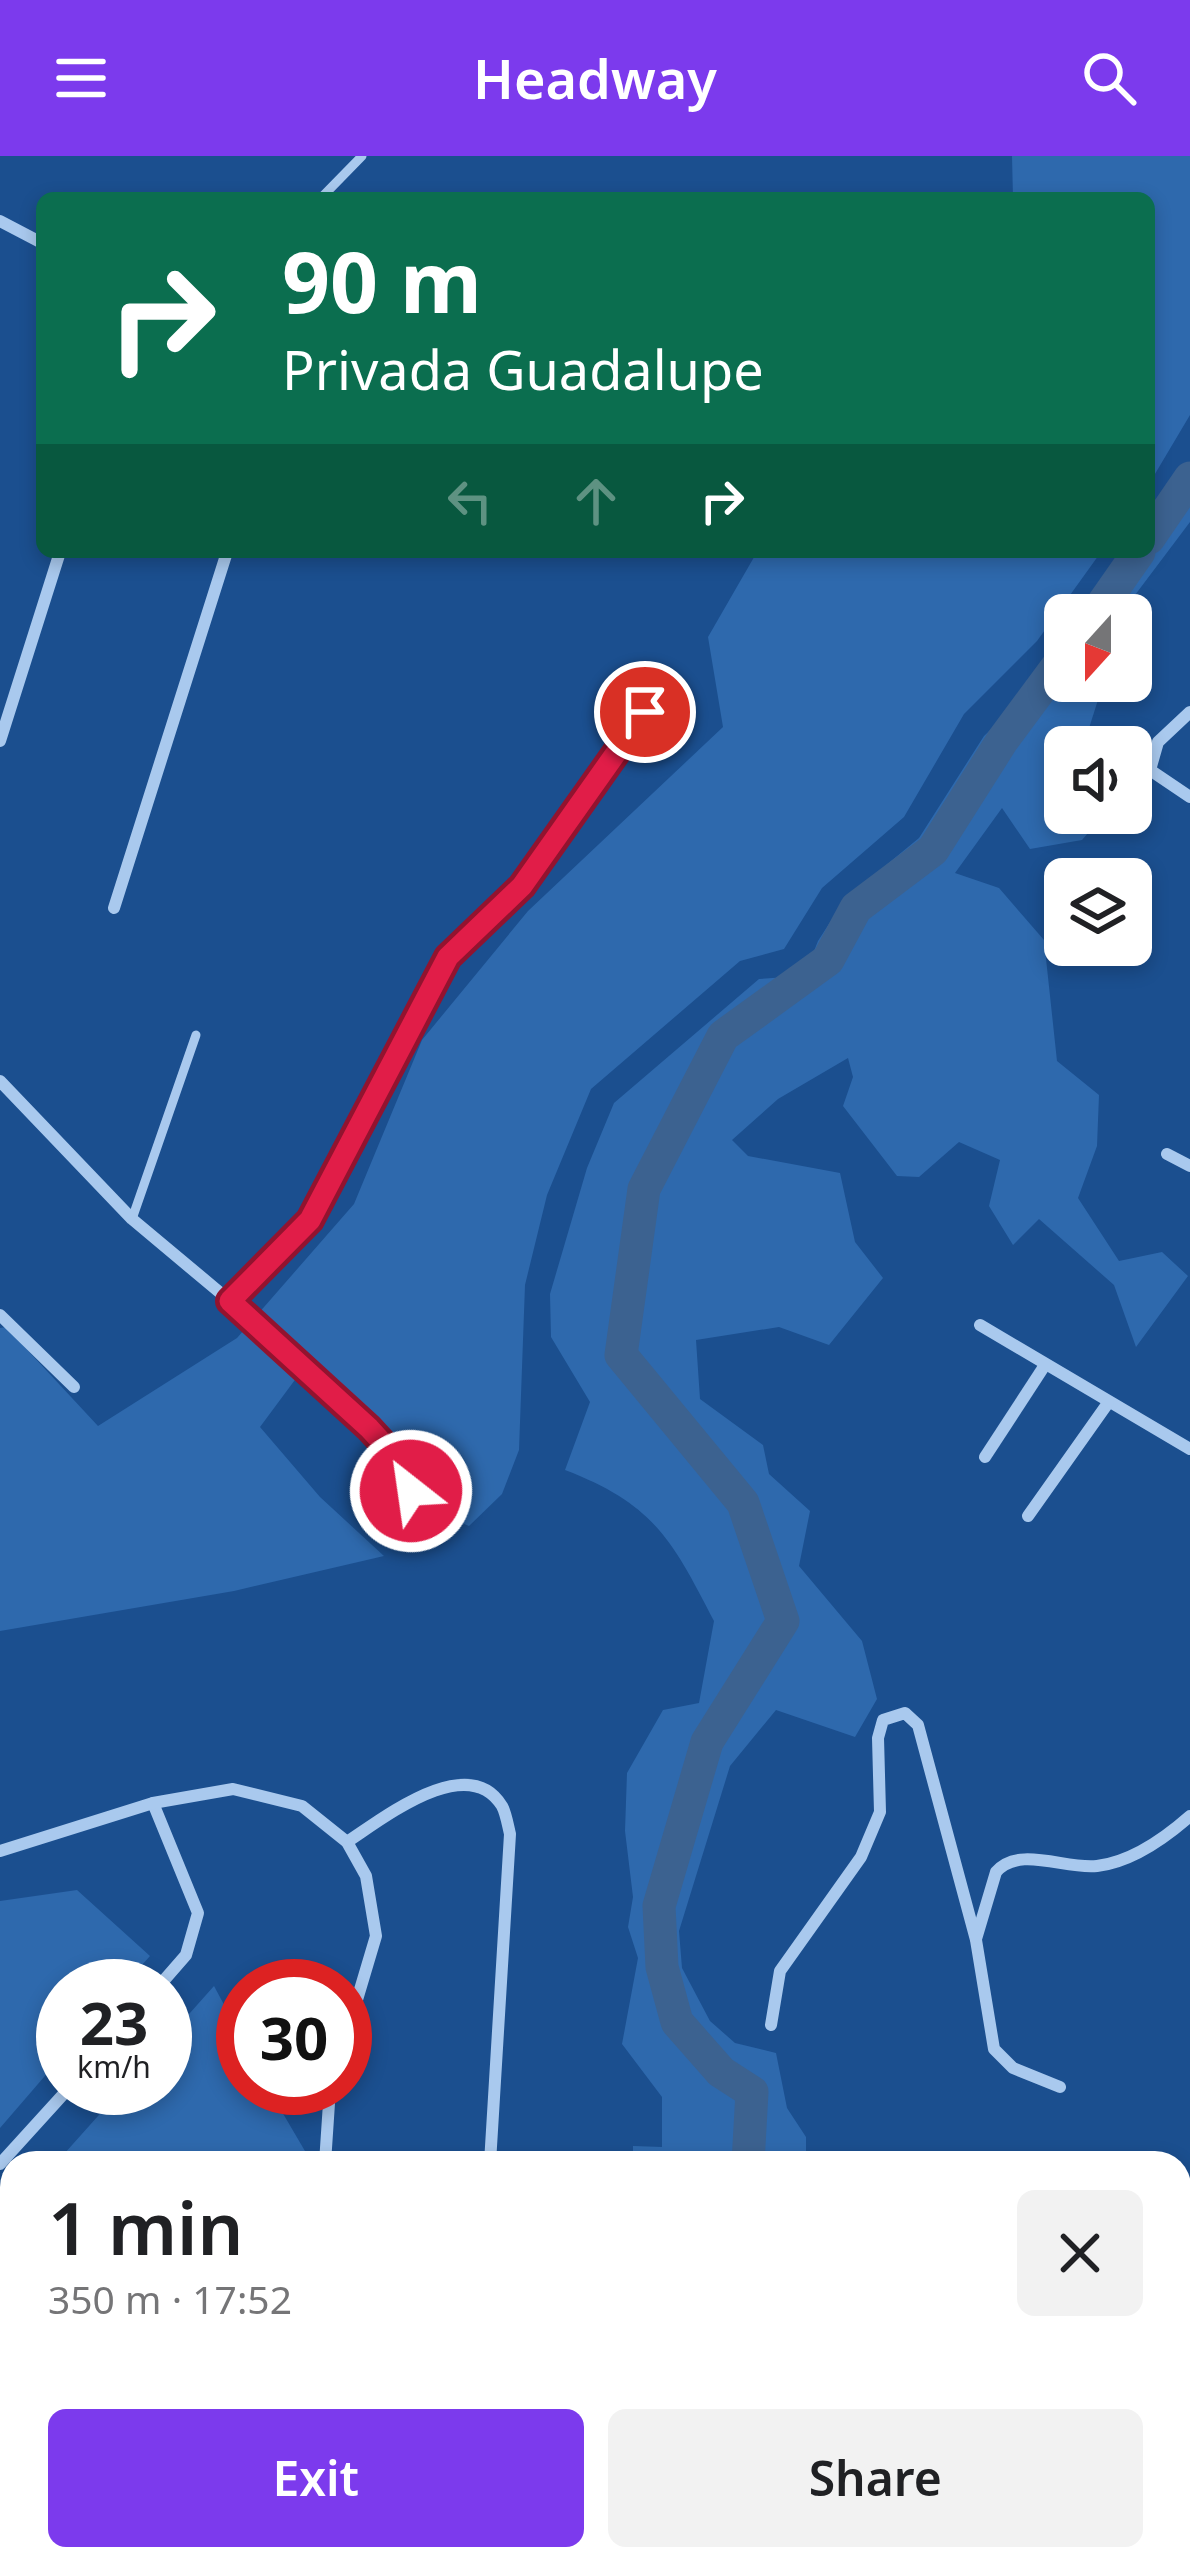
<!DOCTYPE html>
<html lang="en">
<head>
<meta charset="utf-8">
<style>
	:root { --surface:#fff; --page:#f2f2f2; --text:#202124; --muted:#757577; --accent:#7c3aed }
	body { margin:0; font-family:"Noto Sans",sans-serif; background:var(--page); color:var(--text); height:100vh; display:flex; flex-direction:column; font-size:45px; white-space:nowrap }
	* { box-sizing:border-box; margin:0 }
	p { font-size:39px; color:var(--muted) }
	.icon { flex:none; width:66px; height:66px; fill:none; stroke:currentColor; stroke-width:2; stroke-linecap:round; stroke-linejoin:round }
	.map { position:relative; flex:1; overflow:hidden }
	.drawer { position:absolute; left:0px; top:1995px; width:1191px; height:420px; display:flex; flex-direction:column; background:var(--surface); border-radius:36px 36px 0 0; box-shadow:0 6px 18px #0003 }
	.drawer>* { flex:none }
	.banner { position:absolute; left:36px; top:36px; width:1119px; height:366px; border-radius:18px; box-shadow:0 6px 18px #0003; background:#0b6e4f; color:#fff; overflow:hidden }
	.needle { width:78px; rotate:201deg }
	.tools { position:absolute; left:1044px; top:438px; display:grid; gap:24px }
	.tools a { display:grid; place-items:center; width:108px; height:108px; border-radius:18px; background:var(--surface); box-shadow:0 6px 18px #0003; font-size:60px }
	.speed { position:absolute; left:36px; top:1803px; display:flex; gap:24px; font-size:60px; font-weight:700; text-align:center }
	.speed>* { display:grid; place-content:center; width:156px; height:156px; border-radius:50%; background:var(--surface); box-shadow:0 6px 18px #0003; line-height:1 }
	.speed small { font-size:30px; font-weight:400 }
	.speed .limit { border:18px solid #d22; background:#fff; color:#111 }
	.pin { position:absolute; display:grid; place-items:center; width:102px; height:102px; color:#fff; margin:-51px; border:6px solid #fff; border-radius:50%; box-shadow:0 3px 12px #0007 }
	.me { position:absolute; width:132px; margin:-66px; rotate:330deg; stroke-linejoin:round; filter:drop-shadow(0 0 9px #0008) }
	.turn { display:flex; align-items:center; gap:42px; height:252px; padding:0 48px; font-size:54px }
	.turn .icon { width:156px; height:156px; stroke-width:2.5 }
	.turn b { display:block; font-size:84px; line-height:102px }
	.lanes { display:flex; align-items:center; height:114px; padding:0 48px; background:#0003; justify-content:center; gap:60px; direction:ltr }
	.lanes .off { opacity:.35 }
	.round { display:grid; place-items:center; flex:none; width:126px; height:126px; border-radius:18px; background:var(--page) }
	.head { display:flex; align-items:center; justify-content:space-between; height:204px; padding:0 48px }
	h1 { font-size:72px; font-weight:600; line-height:90px }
	.button { display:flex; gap:24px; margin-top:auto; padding:24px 48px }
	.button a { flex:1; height:138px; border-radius:18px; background:var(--accent); color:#fff; font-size:48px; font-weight:600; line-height:138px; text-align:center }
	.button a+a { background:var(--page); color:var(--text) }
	header { display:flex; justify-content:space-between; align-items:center; height:156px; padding:0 48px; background:var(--accent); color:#fff; font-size:54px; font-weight:600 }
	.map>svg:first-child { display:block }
	.green { fill:#2e69ad }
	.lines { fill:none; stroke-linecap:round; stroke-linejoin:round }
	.river { stroke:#3c6290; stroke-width:33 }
	.service { stroke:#a9c9ee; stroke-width:9 }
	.minor { stroke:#a9c9ee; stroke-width:12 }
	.route-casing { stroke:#92132f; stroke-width:30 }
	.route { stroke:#e11d48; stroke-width:21 }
</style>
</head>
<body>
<header><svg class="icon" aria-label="menu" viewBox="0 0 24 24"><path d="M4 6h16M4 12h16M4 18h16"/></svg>Headway<svg class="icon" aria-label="search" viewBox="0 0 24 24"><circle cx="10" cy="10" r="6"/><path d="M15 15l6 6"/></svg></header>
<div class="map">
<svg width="1190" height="2415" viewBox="0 0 1190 2415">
	<rect width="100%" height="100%" fill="#1b4f8f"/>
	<g class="green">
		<path d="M1012 0H1190V259L1149 328V42H1013Z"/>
		<path d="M1190 322V366L1120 459H1095L1120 411 1134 396H1149V379Z"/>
		<path d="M757 396H1101L1037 485 964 558 904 661 822 732 784 793 740 805 591 933 547 1039 525 1129 519 1294 502 1338 469 1370 403 1342 408 1304 303 1213 260 1271 320 1341 384 1400 234 1435 0 1475V1172L6 1171 98 1270 237 1182 354 1048 422 884 528 755 723 571 708 481Z"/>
		<path d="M1065 491V525H1104L1083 591H1065V657H1105L1082 684 1030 693 1002 652 955 717 999 732 1044 784 1057 905 1099 939 1097 990 1078 1042 1119 1105 1162 1096 1188 1120 1136 1191 1114 1129 1039 1063 1013 1089 989 1050 1000 1004 959 986 919 1021 897 1020 843 950 853 921 848 902 778 943 732 984 748 1000 840 1017 855 1086 883 1122 829 1189 779 1171 696 1184 700 1243 763 1289 769 1318 810 1355 799 1410 862 1485 877 1543 855 1581 776 1554 730 1610 679 1775 682 1812 710 1865 735 1887 776 1897 787 1952 806 1981V2007H633V1990L662 1991V1941L622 1888 638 1802 628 1771 633 1741 625 1675 627 1617 663 1554 699 1547 714 1465C672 1384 654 1348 565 1314L590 1246 551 1181 550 1138 587 1012 614 947 759 823 787 821 808 810 818 785 845 743 919 682 984 580 1041 526Z"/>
		<path d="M77 1734 150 1800 123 1830H63V1899L0 1972V1745Z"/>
		<path d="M214 1830 243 1884V1932H268L312 2007H56L123 1932H165V1885Z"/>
		<path d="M12 2056V2403H223L221 2415H0V2070Z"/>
		<path d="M602 2403H1033L1035 2415H602Z"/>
	</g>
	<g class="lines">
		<g class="river">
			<path d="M1149 382 1190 322"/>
			<path d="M1095 459 1139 396"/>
			<path d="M748 2007 752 1936 721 1916 677 1866 662 1811 659 1750 707 1586 783 1465 743 1347 621 1199 644 1033 723 880 828 804 856 752 933 694 1002 585 1065 500"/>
			<path d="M648 2415V2403"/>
		</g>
		<g class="service">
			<path d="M321 42 362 0"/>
			<path d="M132 1063 196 879"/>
			<path d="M230 1145 310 1064 449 801 522 731 645 556"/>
		</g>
		<g class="minor">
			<path d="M0 65 42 87"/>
			<path d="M1190 556 1158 586 1150 614 1190 641"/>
			<path d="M0 585 60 396"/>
			<path d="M114 752 227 396"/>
			<path d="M0 925 132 1063 230 1145 397 1301C422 1332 407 1342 388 1373"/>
			<path d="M1167 998 1190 1010"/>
			<path d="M0 1159 74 1231"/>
			<path d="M980 1169 1190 1293"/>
			<path d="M985 1301 1045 1209"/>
			<path d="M1028 1360 1108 1247"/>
			<path d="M153 1647 198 1757 186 1799 159 1830"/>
			<path d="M347 1686C381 1664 468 1594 502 1650 506 1657 508 1670 510 1678L490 2007"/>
			<path d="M0 1695 153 1647 233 1633 302 1650 347 1686 366 1720 376 1780 345 1884"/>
			<path d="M976 1783 996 1716C1019 1689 1066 1714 1097 1710 1131 1706 1165 1682 1190 1660"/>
			<path d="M771 1869 780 1815 861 1701 880 1656 878 1582 883 1564 905 1557 918 1569 976 1784 994 1893 1013 1912 1060 1931"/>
			<path d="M325 2007 330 1932"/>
			<path d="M0 2008 69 1932"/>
			<path d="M1179 2177 1190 2175"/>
			<path d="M310 2415 311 2403"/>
		</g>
	</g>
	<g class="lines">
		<defs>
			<path id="route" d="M411 1335V1318L369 1272 230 1145 310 1064 448 801 522 730 645 556"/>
		</defs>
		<use href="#route" class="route-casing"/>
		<use href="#route" class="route"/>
	</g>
</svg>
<div class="tools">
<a><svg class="needle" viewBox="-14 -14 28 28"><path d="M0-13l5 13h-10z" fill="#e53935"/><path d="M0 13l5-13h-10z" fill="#757577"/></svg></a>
<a><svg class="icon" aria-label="sound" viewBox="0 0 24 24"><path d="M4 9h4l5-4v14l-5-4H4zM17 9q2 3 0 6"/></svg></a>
<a><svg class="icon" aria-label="layers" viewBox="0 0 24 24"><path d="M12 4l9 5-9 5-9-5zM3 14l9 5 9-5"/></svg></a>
</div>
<div class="speed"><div>23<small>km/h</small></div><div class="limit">30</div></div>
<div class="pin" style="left:645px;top:556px;background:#d93025"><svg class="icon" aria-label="arrive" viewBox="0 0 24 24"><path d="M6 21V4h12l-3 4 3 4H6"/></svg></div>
<svg class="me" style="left:411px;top:1335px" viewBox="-20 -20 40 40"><circle r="17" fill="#e11d48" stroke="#fff" stroke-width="3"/><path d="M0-11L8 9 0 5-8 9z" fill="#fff"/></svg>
<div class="banner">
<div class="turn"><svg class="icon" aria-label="right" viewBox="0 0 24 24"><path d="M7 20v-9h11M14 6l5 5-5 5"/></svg><div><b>90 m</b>Privada Guadalupe</div></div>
<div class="lanes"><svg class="icon off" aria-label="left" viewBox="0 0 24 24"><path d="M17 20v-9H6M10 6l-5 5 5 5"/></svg><svg class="icon off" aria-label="ahead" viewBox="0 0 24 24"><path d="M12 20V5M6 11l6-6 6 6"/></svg><svg class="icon" aria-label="right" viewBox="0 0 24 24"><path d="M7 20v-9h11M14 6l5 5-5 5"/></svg></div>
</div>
<section class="drawer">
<div class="head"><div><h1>1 min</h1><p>350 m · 17:52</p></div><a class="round"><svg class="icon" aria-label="close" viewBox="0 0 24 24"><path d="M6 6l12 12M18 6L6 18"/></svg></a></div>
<div class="button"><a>Exit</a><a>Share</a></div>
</section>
</div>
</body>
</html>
